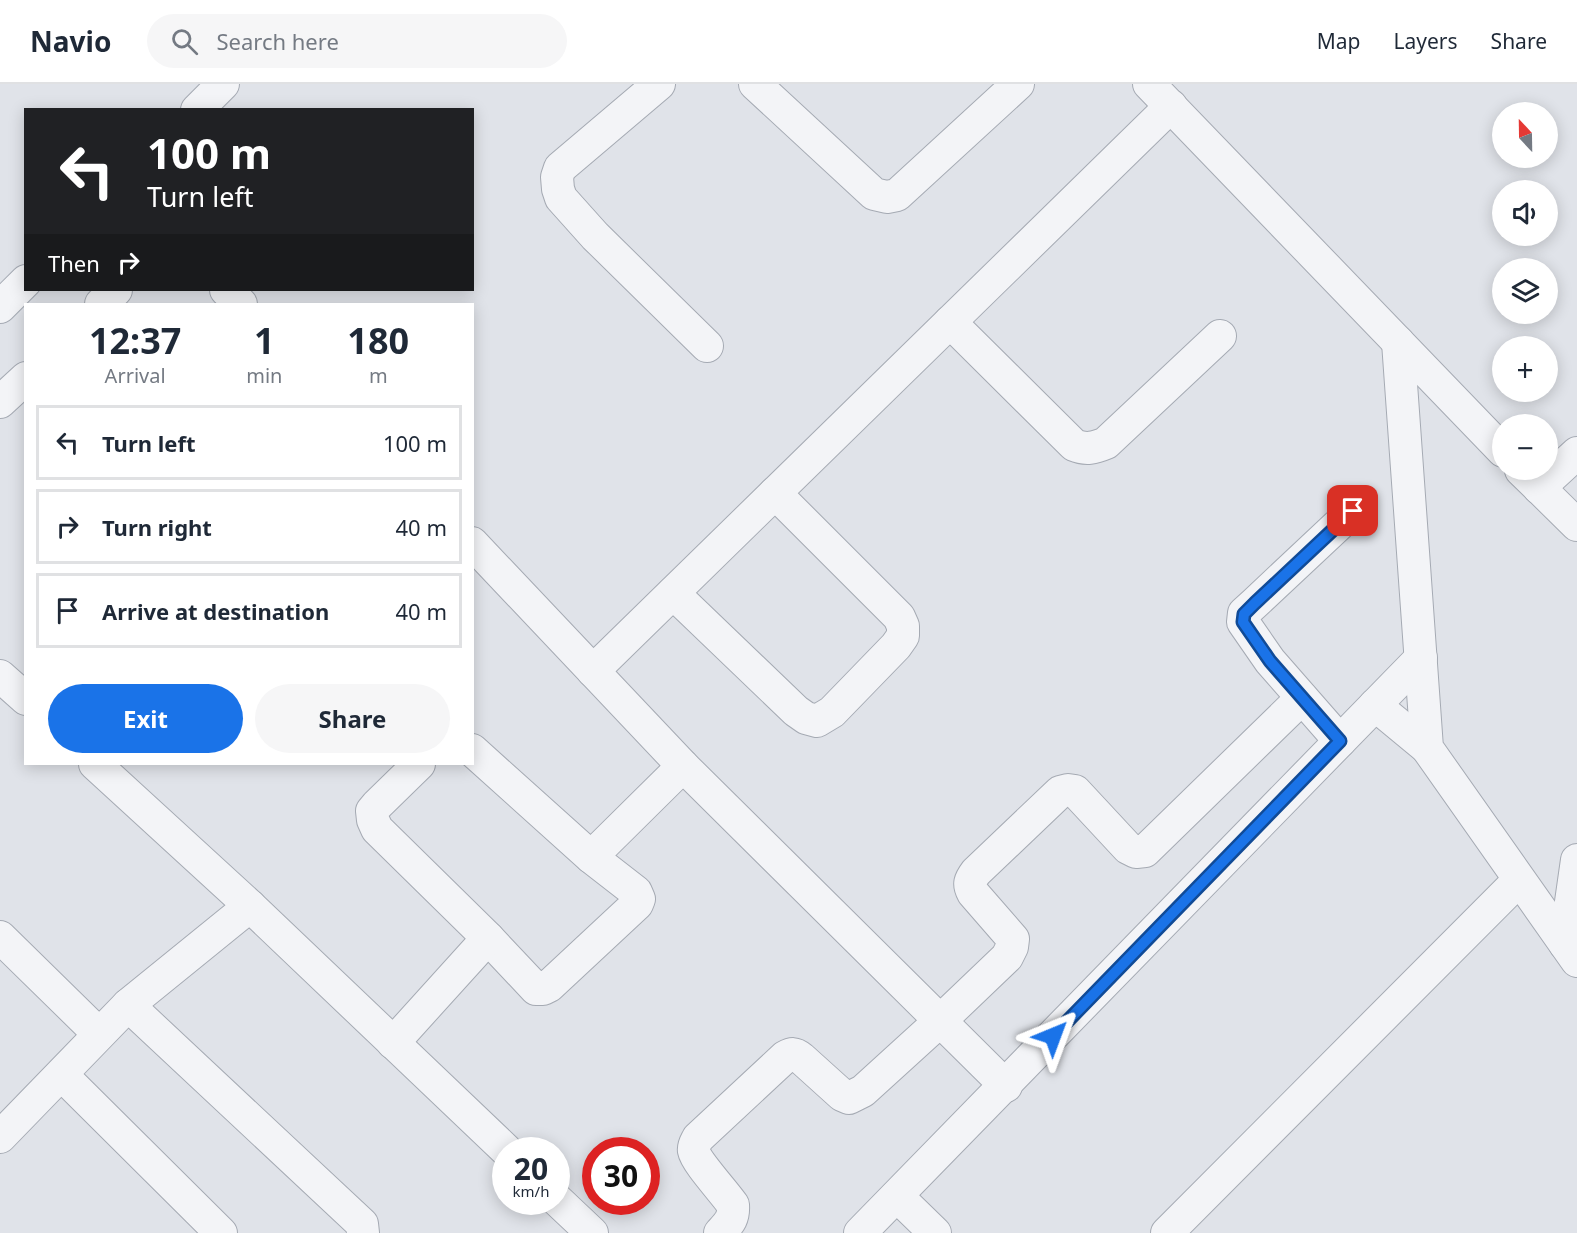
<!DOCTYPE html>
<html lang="en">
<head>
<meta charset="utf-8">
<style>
	:root { --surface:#fff; --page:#f6f6f7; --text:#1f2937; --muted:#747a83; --line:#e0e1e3; --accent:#1a73e8 }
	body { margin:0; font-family:"Noto Sans",sans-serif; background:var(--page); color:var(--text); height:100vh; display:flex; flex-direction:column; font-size:22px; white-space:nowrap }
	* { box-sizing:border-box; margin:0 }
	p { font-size:20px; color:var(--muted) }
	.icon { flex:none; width:33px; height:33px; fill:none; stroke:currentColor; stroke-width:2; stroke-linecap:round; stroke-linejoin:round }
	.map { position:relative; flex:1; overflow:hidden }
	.details { position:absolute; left:24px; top:219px; width:450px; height:462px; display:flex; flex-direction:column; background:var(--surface); border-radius:0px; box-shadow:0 3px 15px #0003 }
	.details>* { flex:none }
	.top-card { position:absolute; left:24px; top:24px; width:450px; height:183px; border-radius:0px; box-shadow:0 3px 15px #0003; background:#202124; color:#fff; overflow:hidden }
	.needle { width:39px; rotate:338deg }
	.buttons { position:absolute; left:1492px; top:18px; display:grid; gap:12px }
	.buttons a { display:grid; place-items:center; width:66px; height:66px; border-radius:50%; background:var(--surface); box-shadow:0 3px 15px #0003; font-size:30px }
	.speed { position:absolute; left:492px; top:1053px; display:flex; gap:12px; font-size:30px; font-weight:700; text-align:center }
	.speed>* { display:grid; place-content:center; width:78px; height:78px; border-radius:50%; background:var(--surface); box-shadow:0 3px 15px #0003; line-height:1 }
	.speed small { font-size:15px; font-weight:400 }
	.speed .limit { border:9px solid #d22; background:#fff; color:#111 }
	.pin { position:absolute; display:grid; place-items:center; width:51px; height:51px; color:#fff; margin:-26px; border-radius:12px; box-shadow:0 3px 9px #0006 }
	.me { position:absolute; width:66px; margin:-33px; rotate:44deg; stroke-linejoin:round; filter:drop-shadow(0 0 4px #0008) }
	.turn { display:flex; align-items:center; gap:21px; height:126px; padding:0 24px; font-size:27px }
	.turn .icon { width:78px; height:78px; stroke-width:2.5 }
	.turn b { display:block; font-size:42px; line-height:51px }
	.then { display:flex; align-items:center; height:57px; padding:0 24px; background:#0003; gap:12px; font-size:22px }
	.eta { display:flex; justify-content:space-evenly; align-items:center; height:102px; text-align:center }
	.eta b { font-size:36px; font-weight:700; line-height:42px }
	.cta { display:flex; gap:12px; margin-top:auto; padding:12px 24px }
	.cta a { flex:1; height:69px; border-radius:36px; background:var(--accent); color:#fff; font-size:24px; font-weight:700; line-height:69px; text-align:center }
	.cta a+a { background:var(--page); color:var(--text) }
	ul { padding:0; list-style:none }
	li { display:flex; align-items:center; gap:18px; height:75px; margin:0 12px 9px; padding:0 12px; border:3px solid var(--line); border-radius:0px }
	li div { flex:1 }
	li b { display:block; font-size:22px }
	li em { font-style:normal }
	header { display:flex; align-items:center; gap:36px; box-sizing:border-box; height:84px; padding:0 30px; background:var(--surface); border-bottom:2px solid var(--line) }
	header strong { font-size:28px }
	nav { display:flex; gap:33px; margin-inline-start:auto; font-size:21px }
	.search { width:420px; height:54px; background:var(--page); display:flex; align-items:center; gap:15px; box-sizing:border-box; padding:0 21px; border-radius:33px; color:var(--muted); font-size:22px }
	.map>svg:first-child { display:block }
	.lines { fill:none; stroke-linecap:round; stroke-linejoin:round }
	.minor-casing { stroke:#a5aab3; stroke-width:34 }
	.minor { stroke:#f3f4f7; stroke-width:32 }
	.route-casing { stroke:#114b97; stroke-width:15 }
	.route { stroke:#1a73e8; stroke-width:10 }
</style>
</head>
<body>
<header>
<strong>Navio</strong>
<div class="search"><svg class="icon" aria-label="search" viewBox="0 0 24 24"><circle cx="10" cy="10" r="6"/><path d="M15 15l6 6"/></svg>Search here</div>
<nav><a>Map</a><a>Layers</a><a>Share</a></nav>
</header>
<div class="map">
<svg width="1577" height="1149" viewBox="0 0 1577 1149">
	<rect width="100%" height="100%" fill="#e0e3e9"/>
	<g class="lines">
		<defs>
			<g id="minor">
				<path d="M659 0 560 84 557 93 558 105 561 114 595 152 707 262"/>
				<path d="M755 0 874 110 887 113 897 111 1018 0"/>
				<path d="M1149 0 1503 367"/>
				<path d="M197 26 223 0"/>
				<path d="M226 206 241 220"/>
				<path d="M101 220 116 206"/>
				<path d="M0 223 26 197"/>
				<path d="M950 238 1074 361C1086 366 1094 364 1106 359L1220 252"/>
				<path d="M1398 258 1427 664 1577 877"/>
				<path d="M0 318 26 294"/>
				<path d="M1521 386 1577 441"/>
				<path d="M1539 404 1577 369"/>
				<path d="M472 459 683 682 1006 1002"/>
				<path d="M673 509 796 627 806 634 817 637 832 628 896 562 903 552V542L899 533 775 409"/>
				<path d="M593 587 1171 22"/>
				<path d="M0 592 26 615"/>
				<path d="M1375 621 1427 664"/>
				<path d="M1340 657 1270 577 1243 538 1244 529 1255 519 1353 427"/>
				<path d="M472 666 591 773 636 808 639 815 637 820 549 902 543 905H536L488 854"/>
				<path d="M95 680 250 822 506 1066"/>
				<path d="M591 773 683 682"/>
				<path d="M0 853 99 950"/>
				<path d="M1565 860 1577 776"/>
				<path d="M128 921 362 1140 363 1149"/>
				<path d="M393 959 488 854 377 745 373 736 372 727 377 721 419 680"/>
				<path d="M62 991 221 1149"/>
				<path d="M0 1053 128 921 250 822"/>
				<path d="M897 1112 935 1149"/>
				<path d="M556 1115 592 1149"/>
				<path d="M720 1149C729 1139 734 1135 733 1121 725 1109 696 1078 694 1067 693 1062 696 1058 698 1054L785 973C792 969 795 969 801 974L842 1011 849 1014 863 1007 940 937 1007 873 1012 863 1013 855 973 809C968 800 970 796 976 788L1060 708 1068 706 1075 707 1128 764 1136 768 1145 767 1302 614"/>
				<path d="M860 1149 1421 574"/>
				<path d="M1167 1149 1519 796"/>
			</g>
		</defs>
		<use href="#minor" class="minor-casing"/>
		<use href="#minor" class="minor"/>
	</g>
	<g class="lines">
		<defs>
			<path id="route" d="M1053 952 1340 657 1270 577 1243 538 1244 530 1255 519 1353 427"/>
		</defs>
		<use href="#route" class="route-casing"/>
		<use href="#route" class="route"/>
	</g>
</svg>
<div class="buttons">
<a><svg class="needle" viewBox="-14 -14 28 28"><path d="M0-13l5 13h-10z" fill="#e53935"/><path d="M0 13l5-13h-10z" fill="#747a83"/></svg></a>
<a><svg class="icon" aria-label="sound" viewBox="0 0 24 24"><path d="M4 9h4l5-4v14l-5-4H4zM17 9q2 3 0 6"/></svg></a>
<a><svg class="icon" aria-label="layers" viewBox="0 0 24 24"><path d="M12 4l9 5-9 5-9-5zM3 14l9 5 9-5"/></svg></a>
<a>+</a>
<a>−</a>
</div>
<div class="speed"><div>20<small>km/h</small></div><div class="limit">30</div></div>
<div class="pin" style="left:1353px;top:427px;background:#d93025"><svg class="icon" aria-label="arrive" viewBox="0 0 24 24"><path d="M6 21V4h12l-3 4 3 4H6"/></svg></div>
<svg class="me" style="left:1053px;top:952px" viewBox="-20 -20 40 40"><path d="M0-17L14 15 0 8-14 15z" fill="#1a73e8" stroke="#fff" stroke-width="4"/></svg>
<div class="top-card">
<div class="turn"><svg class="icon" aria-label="left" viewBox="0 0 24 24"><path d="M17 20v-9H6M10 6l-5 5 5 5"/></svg><div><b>100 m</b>Turn left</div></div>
<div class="then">Then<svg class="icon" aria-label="right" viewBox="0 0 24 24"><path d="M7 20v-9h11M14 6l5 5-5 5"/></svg></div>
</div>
<section class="details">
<div class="eta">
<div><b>12:37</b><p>Arrival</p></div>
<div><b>1</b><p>min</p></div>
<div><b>180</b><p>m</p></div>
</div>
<ul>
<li><svg class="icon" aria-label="left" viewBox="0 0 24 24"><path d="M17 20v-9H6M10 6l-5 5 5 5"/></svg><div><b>Turn left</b></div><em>100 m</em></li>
<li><svg class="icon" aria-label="right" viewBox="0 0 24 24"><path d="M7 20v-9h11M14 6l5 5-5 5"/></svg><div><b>Turn right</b></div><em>40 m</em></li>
<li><svg class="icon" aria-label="arrive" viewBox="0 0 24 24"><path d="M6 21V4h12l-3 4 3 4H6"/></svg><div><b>Arrive at destination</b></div><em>40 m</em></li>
</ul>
<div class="cta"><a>Exit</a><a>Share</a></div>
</section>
</div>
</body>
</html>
